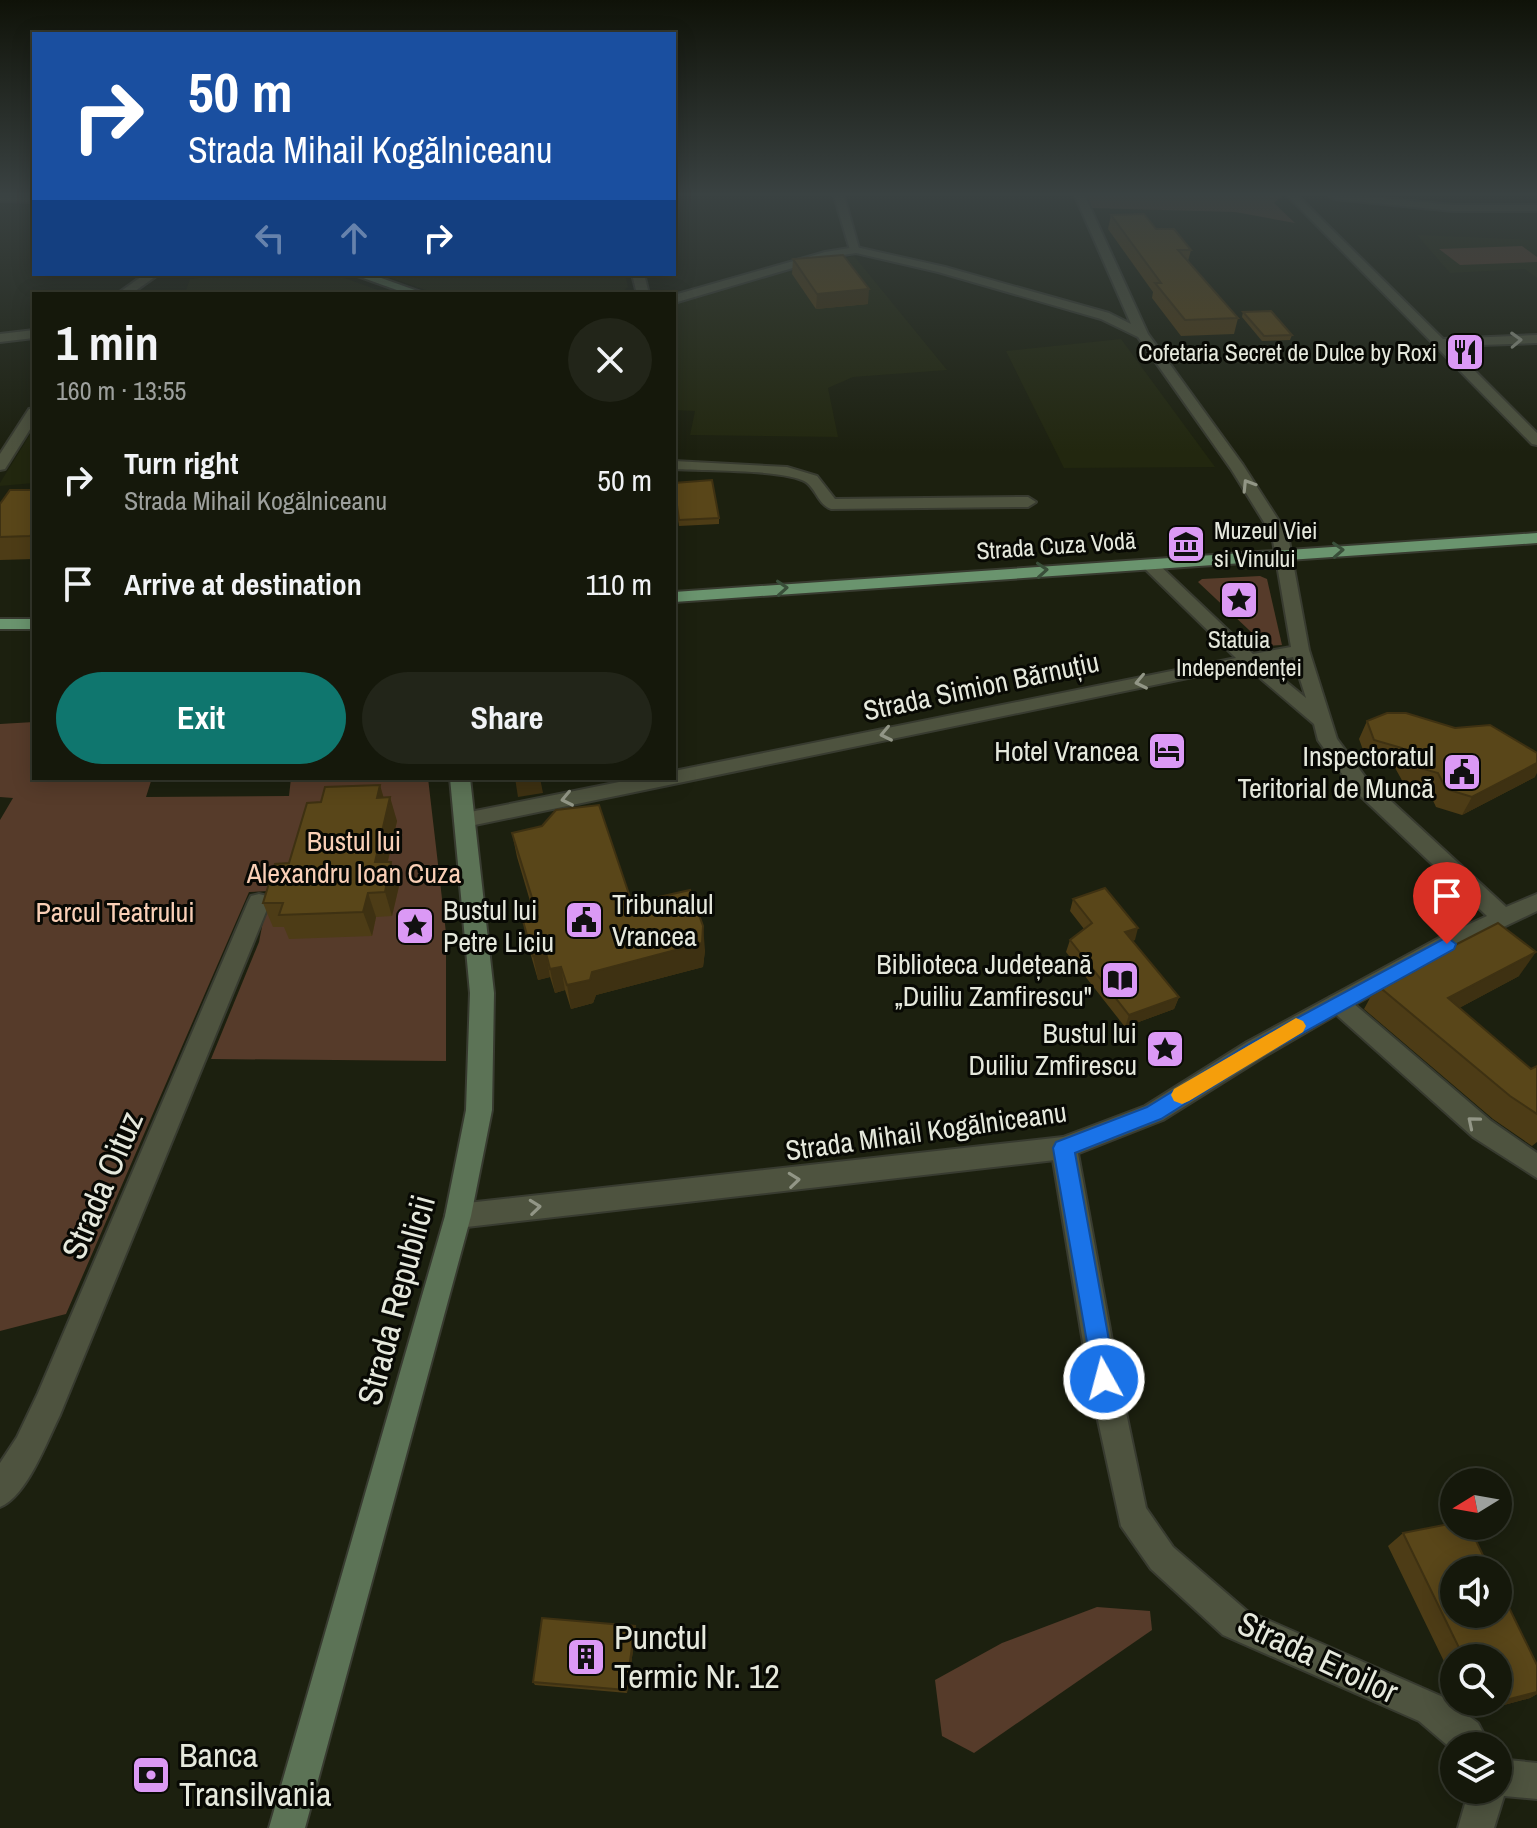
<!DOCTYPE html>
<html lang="en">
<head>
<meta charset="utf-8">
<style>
	:root { --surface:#15180b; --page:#222519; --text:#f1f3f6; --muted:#9da09d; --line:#34372c; --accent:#0f766e }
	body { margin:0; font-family:"Archivo Narrow",sans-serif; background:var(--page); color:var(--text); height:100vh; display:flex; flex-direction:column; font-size:30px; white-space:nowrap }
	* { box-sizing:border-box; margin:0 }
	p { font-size:26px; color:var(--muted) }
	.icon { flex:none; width:44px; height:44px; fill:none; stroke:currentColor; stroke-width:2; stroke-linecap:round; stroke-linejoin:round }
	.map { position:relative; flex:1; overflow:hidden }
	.drawer { position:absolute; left:32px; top:292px; width:644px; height:488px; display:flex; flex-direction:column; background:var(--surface); border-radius:0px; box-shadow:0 4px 20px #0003,0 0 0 2px var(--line) }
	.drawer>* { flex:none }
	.hud { position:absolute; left:32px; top:32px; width:644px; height:244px; border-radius:0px; box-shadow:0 4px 20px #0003,0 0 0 2px var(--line); background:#1a4fa0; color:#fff; overflow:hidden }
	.needle { width:52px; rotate:259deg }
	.controls { position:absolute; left:1440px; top:1468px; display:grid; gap:16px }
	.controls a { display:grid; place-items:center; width:72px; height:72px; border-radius:50%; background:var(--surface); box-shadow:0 4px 20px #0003,0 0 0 2px var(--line); font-size:40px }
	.pin { position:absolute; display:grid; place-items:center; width:68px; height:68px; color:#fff; margin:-82px -34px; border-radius:50% 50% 50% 0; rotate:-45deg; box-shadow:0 0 8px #0007 }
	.pin .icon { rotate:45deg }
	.me { position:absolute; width:88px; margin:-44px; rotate:353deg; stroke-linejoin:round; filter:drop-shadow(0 0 6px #0008) }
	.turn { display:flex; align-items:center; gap:28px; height:168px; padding:0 24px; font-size:36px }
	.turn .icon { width:104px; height:104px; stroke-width:2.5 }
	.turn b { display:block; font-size:56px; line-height:68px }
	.lanes { display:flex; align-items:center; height:76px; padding:0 24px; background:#0003; justify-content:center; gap:40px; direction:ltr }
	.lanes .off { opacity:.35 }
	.round { display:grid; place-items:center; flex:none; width:84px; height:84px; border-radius:42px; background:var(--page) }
	.summary { display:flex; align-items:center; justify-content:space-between; height:136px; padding:0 24px }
	h1 { font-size:48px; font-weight:700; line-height:60px }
	.button { display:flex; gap:16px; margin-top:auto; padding:16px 24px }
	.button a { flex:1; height:92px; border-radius:48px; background:var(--accent); color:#fff; font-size:32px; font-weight:700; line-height:92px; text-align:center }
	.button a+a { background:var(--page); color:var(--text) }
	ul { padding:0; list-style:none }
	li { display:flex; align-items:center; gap:24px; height:104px; padding:0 24px }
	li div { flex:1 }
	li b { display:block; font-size:30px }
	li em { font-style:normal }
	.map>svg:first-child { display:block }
	.built { fill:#22270f }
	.green { fill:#563b2a }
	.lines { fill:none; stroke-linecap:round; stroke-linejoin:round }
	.minor-casing { stroke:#383b30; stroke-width:4 }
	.tertiary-casing { stroke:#383b30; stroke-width:4 }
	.secondary-casing { stroke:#383b30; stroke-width:4 }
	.primary-casing { stroke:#383b30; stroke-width:4 }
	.minor { fill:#4e533f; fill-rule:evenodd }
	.tertiary { fill:#4e533f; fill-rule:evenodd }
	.secondary { fill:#5c7356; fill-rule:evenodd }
	.primary { fill:#6a946e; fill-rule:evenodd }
	.wall { fill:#4d3c16 }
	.shaded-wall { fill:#3e3112 }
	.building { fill:#594619; stroke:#3e3112; stroke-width:2 }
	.oneway { stroke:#929686 }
	.oneway2 { stroke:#394e39 }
	.route { fill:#1a73e8; stroke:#114b97; stroke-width:2 }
	.slow { fill:#f59e0b }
	.labels { text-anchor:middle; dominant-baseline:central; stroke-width:6; stroke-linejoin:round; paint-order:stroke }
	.far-poi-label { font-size:24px; fill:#e5e8dc; stroke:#080904; text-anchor:end }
	.far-street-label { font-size:24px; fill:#e5e8dc; stroke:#080904 }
	.street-label { font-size:28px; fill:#e5e8dc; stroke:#080904 }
	.poi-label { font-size:28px; fill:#e5e8dc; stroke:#080904; text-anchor:end }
	.park-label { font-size:28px; fill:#f9cfb6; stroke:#080904 }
	.near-street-label { font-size:34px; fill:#e5e8dc; stroke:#080904 }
	.near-poi-label { font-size:34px; fill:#e5e8dc; stroke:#080904; text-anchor:start }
</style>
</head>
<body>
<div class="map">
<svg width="1537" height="1828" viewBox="0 0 1537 1828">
	<rect width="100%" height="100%" fill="#1c200f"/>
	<g class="built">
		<path d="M1417 235 1537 240V278L1525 269 1450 273Z"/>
		<path d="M854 256 947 370 853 377 828 388 838 437 690 435 695 411 674 410V298Z"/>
		<path d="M236 274H333L389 294H185L190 279Z"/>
		<path d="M380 274H625L628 287 620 294H437Z"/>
		<path d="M1121 339 1215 467 1064 468 1006 351Z"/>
		<path d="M34 428V483L0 486V483Z"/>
	</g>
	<g class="green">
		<path d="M1087 196H1281L1274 203 1295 223 1235 212 1090 208Z"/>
		<path d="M1522 246 1537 257V262L1460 265 1439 249Z"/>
		<path d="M1260 576 1267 579 1282 645 1266 646 1198 582 1202 579Z"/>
		<path d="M34 722V778H152L146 797 289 796 291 778H428L446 933V1061L211 1059 259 942 269 891 249 892 66 1314 0 1331V820L13 798 0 797V724Z"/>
		<path d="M1097 1607 1150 1611 1152 1630 974 1753 942 1736 935 1680 1002 1643Z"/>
	</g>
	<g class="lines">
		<defs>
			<g id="minor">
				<path d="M834 196H844L860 252 850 250Z"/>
				<path d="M632 274H644L649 294H637Z"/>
				<path d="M34 330V338L0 342V334Z"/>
				<path d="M674 461 787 467 817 476 835 499 1028 497 1036 502 1028 507 831 509C818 504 816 489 806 482 785 469 702 471 674 469Z"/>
				<path d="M259 894 267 896 270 902 60 1415C47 1441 27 1496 0 1507V1463L17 1437 38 1393 248 902 251 896Z"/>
				<path d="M1338 994 1346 997 1491 1121 1537 1153V1178L1473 1137 1330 1009 1326 1003 1330 997Z"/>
				<path d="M1064 1137 1073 1140 1077 1148 1119 1379 1146 1508 1173 1547 1247 1611 1443 1697 1478 1723 1490 1746H1454V1751L1419 1721 1223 1635 1151 1569 1121 1526 1089 1379 1051 1148 1055 1140Z"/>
				<path d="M1498 1759 1537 1763V1799L1504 1796 1494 1828H1458L1469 1790H1498Z"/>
			</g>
			<g id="tertiary">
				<path d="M0 196H34V202L0 201Z"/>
				<path d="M1075 196H1085L1148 334 1243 465 1288 535 1309 650 1337 739 1366 778 1506 907 1537 894V911L1455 950 1346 1009 1265 1056 1163 1120 1064 1159 458 1228 448 1225 445 1216 448 1207 458 1204 1063 1137 1145 1106 1247 1042 1439 938 1487 916 1352 788 1318 740 1314 724 1246 666 465 827 455 820 465 813 639 778H674V771L1236 658 1142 566V560H1154L1253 654 1291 647 1272 535 1231 469 1138 337 1101 319 938 272 856 253 830 257 674 303V295L825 252 856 247 945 267 1109 313 1131 324ZM1293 657 1306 698 1263 663Z"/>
				<path d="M1288 196H1298L1443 339 1537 335V343L1450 346 1537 433V445L1532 444Z"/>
				<path d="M1329 196H1361L1453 205H1537V211H1453L1334 199Z"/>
				<path d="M145 274H159L131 294H117Z"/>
				<path d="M34 408V423L5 469 0 470V454L29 409Z"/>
			</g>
			<g id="secondary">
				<path d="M352 274H370L426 294H408Z"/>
				<path d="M450 778H470L494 993 492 1110 471 1216 305 1828H269L445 1216 466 1110 470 993Z"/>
			</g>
			<g id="primary">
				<path d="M1537 533V543L674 602V592Z"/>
				<rect x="0" y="619" width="34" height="10"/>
			</g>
		</defs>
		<use href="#minor" class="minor-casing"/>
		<use href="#tertiary" class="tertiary-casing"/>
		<use href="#secondary" class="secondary-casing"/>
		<use href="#primary" class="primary-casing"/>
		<use href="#minor" class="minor"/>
		<use href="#tertiary" class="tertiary"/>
		<use href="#secondary" class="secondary"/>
		<use href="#primary" class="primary"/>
	</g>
	<g class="wall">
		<path d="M1111 215 1156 229 1191 250 1188 261 1238 318 1234 334 1181 336 1152 298 1153 292 1108 229Z"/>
		<path d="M793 259 868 304 816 309 792 274Z"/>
		<path d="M1243 312 1292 335 1290 340 1262 341 1242 317Z"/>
		<path d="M674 488 719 518V524L679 526Z"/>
		<path d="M34 490V559L0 560V504Z"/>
		<path d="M1367 721 1535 777 1462 815 1436 807 1429 792 1404 784 1394 766 1366 758 1359 739Z"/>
		<path d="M384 798 397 821 388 862 399 886 392 916 376 917 372 936 289 939 284 927H273L263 903 289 863Z"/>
		<path d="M512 833 632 903 705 950 703 967 596 995 593 1003 571 1009 565 990 555 993 550 977 538 980 528 945 523 921 535 918 517 857Z"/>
		<path d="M1073 899 1135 940 1132 941 1179 997 1174 1009 1125 1027 1066 952 1070 940 1084 929 1070 911Z"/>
		<path d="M1519 976 1459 1008 1531 1069 1537 1066V1142L1532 1146 1493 1119 1364 1009 1377 985Z"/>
		<path d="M1403 1533 1537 1665V1694L1530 1698 1471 1714 1468 1712 1463 1702H1498V1658H1454V1682L1388 1546Z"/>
		<path d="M636 1629 627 1693 535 1685 533 1682Z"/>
	</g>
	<g class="shaded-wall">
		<path d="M869 289 868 304 816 309 817 294Z"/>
		<path d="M1537 763V773L1535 777 1462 815 1472 797Z"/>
		<path d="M515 778H540L543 793 518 797Z"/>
		<path d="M380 785 387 809 390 797 397 821 382 886 375 862 377 798Z"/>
		<path d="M391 862 399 886 392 916 385 892Z"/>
		<path d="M368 893 376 917 372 936 363 912Z"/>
		<path d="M703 926 705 950 703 967 596 995 593 1003 571 1009 567 985 592 972Z"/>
		<path d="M1138 928 1135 940 1121 944 1125 932Z"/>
		<path d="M1536 952 1519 976 1433 1022 1448 998Z"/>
		<path d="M546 953 550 977 538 980 533 956Z"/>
		<path d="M561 967 565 990 555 993 550 969Z"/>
		<path d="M1179 997 1174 1009 1125 1027 1129 1015Z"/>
		<path d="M635 1626 636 1629 627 1693 626 1690Z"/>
		<path d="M1537 1692V1694L1530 1698 1471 1714 1488 1705Z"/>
	</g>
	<g class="building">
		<path d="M1144 214 1156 229H1174L1191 250H1178L1238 318 1185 320 1155 283H1161L1111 215Z"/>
		<path d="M843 255 869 289 817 294 793 259Z"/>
		<path d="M1271 311 1292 335 1264 336 1243 312Z"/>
		<path d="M712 480 719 518 679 520 674 483Z"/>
		<path d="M10 490H34V531L30 536 0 537V504Z"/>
		<path d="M1387 713H1406L1455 728 1490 725 1537 753V763L1472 797 1446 789 1438 773 1413 766 1402 748 1374 740 1367 721Z"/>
		<path d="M380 785 377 798 390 797 375 862H391L385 892 368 893 363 912 279 915 283 903H263L275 864 289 863 307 803 321 802 325 787Z"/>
		<path d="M599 805 632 903 690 890 703 926 702 943 592 972 590 980 567 985 561 967 550 969 546 953 533 956 523 921 538 917 512 833 542 826 556 810Z"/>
		<path d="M1105 888 1138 928 1125 932 1179 997 1129 1015 1070 940 1092 923 1073 899Z"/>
		<path d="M1498 923 1536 952 1448 998 1531 1069 1537 1066V1114L1510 1096 1377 985Z"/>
		<path d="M1454 1523V1526H1469L1490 1570H1454V1614H1498V1585L1537 1665V1692L1498 1702V1658H1464L1403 1533Z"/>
		<path d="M542 1618 635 1626 626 1690 533 1682Z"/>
	</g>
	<defs><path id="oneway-chevron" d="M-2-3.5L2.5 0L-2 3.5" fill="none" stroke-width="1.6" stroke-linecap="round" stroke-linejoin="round" transform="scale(2)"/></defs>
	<g class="oneway">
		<use href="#oneway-chevron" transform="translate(1516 340) rotate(-2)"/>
		<use href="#oneway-chevron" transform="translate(1248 485) rotate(-122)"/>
		<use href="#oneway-chevron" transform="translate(1141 682) rotate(168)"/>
		<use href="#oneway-chevron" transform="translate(886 734) rotate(168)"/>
		<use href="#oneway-chevron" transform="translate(567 799) rotate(168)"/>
		<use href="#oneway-chevron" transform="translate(1473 1122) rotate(-140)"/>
		<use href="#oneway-chevron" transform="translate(794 1180) rotate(-6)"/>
		<use href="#oneway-chevron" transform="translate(535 1207) rotate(-6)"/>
	</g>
	<g class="oneway2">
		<use href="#oneway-chevron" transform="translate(1338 550) rotate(-3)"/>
		<use href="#oneway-chevron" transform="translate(1042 570) rotate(-4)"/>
		<use href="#oneway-chevron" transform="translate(782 588) rotate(-4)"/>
	</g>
	<linearGradient id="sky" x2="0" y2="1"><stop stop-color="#0f1208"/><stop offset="0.43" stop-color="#3a4242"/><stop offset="1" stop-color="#3a4242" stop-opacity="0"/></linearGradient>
	<rect width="1537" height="452" fill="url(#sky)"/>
	<path class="route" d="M1447 937 1456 944 1454 949 1263 1055 1161 1119 1075 1153 1116 1379 1113 1388 1104 1391 1095 1388 1053 1148 1056 1142 1147 1107 1249 1044Z"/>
	<path class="slow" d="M1296 1018 1303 1021 1306 1026 1303 1032 1189 1101 1182 1104 1174 1101 1171 1095 1174 1089Z"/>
	<defs>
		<symbol id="restaurant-square" viewBox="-11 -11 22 22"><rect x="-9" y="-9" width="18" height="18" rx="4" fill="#db99f5" stroke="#080904"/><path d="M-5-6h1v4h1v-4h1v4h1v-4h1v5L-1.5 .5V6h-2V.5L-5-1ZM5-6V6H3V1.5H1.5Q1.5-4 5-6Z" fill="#111"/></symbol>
		<symbol id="museum-square" viewBox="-11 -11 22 22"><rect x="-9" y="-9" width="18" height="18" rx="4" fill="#db99f5" stroke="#080904"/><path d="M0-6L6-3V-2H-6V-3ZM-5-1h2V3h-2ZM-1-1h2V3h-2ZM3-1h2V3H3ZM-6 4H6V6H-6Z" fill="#111"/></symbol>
		<symbol id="sight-square" viewBox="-11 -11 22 22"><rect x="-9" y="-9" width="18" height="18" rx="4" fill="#db99f5" stroke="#080904"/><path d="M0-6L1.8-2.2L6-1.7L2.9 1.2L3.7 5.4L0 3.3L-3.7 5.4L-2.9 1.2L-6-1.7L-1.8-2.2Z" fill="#111"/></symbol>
		<symbol id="hotel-square" viewBox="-11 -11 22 22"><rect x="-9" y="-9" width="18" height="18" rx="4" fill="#db99f5" stroke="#080904"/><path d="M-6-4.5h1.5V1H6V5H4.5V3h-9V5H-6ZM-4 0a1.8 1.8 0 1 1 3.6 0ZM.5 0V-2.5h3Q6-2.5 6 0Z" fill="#111"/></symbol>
		<symbol id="civic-square" viewBox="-11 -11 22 22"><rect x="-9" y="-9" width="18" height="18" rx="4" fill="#db99f5" stroke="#080904"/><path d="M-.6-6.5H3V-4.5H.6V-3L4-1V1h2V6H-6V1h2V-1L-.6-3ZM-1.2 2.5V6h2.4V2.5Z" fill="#111"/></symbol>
		<symbol id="library-square" viewBox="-11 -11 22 22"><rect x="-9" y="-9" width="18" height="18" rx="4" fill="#db99f5" stroke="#080904"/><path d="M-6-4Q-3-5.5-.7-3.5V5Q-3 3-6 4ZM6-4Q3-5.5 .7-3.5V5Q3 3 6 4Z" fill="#111"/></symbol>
		<symbol id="building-square" viewBox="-11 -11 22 22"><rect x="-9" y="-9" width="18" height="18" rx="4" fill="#db99f5" stroke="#080904"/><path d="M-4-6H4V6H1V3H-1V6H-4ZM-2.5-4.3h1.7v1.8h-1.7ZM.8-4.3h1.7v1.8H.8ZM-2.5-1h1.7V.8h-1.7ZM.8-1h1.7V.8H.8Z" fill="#111"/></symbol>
		<symbol id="bank-square" viewBox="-11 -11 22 22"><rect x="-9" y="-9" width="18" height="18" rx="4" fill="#db99f5" stroke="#080904"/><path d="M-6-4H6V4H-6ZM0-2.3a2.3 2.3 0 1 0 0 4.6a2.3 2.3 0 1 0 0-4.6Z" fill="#111"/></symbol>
	</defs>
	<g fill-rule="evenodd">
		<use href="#restaurant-square" x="1443" y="330" width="44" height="44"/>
		<use href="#museum-square" x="1164" y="522" width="44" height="44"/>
		<use href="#sight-square" x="1217" y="578" width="44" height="44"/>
		<use href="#hotel-square" x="1145" y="729" width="44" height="44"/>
		<use href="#civic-square" x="1440" y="750" width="44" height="44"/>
		<use href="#civic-square" x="562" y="898" width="44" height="44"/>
		<use href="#sight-square" x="393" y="904" width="44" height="44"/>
		<use href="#library-square" x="1098" y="958" width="44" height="44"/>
		<use href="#sight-square" x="1143" y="1027" width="44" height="44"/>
		<use href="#building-square" x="564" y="1635" width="44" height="44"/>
		<use href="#bank-square" x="129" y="1753" width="44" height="44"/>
	</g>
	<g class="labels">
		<g class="far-poi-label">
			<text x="1437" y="352">Cofetaria Secret de Dulce by Roxi</text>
			<text x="1214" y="530" text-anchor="start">Muzeul Viei<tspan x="1214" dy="28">si Vinului</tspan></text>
			<text x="1239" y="639" text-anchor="middle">Statuia<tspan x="1239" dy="28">Independenței</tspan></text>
		</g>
		<g class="far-street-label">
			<text transform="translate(1056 545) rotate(-4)">Strada Cuza Vodă</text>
		</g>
		<g class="street-label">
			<text transform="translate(981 686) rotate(-12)">Strada Simion Bărnuțiu</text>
			<text transform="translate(926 1131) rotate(-8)">Strada Mihail Kogălniceanu</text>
		</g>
		<g class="poi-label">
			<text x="1139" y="751">Hotel Vrancea</text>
			<text x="1434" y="756">Inspectoratul<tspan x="1434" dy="32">Teritorial de Muncă</tspan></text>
			<text x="612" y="904" text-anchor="start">Tribunalul<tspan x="612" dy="32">Vrancea</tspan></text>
			<text x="443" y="910" text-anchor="start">Bustul lui<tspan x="443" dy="32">Petre Liciu</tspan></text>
			<text x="1092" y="964">Biblioteca Județeană<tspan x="1092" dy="32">„Duiliu Zamfirescu"</tspan></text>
			<text x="1137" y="1033">Bustul lui<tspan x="1137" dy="32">Duiliu Zmfirescu</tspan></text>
		</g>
		<g class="park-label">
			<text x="354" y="841">Bustul lui<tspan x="354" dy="32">Alexandru Ioan Cuza</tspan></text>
			<text x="115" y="912">Parcul Teatrului</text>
		</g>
		<g class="near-street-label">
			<text transform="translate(102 1185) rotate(-67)">Strada Oituz</text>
			<text transform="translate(396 1300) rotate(-75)">Strada Republicii</text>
			<text transform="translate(1318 1657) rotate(25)">Strada Eroilor</text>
		</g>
		<g class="near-poi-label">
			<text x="614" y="1637">Punctul<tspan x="614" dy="39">Termic Nr. 12</tspan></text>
			<text x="179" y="1755">Banca<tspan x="179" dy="39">Transilvania</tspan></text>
		</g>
	</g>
</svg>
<div class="controls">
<a><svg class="needle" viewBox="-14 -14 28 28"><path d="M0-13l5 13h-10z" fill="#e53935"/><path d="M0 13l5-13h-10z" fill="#9da09d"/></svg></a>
<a><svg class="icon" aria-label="sound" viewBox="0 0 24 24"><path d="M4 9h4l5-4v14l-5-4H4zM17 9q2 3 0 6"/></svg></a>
<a><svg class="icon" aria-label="search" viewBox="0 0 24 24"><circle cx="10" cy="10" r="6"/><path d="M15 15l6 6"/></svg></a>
<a><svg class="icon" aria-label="layers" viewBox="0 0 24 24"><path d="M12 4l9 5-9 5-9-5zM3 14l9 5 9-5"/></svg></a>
</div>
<div class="pin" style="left:1447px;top:944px;background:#d93025"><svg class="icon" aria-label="arrive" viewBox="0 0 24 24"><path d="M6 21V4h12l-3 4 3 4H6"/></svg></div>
<svg class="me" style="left:1104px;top:1379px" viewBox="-20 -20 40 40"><circle r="17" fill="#1a73e8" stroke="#fff" stroke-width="3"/><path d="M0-11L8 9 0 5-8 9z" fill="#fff"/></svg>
<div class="hud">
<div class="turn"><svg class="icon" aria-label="right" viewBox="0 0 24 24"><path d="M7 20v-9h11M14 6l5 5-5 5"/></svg><div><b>50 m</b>Strada Mihail Kogălniceanu</div></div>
<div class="lanes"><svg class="icon off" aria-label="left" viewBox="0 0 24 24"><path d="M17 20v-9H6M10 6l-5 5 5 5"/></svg><svg class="icon off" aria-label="ahead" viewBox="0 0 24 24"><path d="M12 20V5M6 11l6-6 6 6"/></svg><svg class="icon" aria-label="right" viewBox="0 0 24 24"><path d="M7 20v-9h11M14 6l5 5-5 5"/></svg></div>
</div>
<section class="drawer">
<div class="summary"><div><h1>1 min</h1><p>160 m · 13:55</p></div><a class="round"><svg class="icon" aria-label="close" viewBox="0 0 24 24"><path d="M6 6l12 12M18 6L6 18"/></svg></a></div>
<ul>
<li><svg class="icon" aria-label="right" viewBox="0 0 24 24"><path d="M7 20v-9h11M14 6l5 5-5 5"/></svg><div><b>Turn right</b><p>Strada Mihail Kogălniceanu</p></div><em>50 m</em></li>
<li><svg class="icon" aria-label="arrive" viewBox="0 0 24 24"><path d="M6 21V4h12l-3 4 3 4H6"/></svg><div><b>Arrive at destination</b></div><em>110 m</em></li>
</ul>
<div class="button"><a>Exit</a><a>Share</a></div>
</section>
</div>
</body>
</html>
